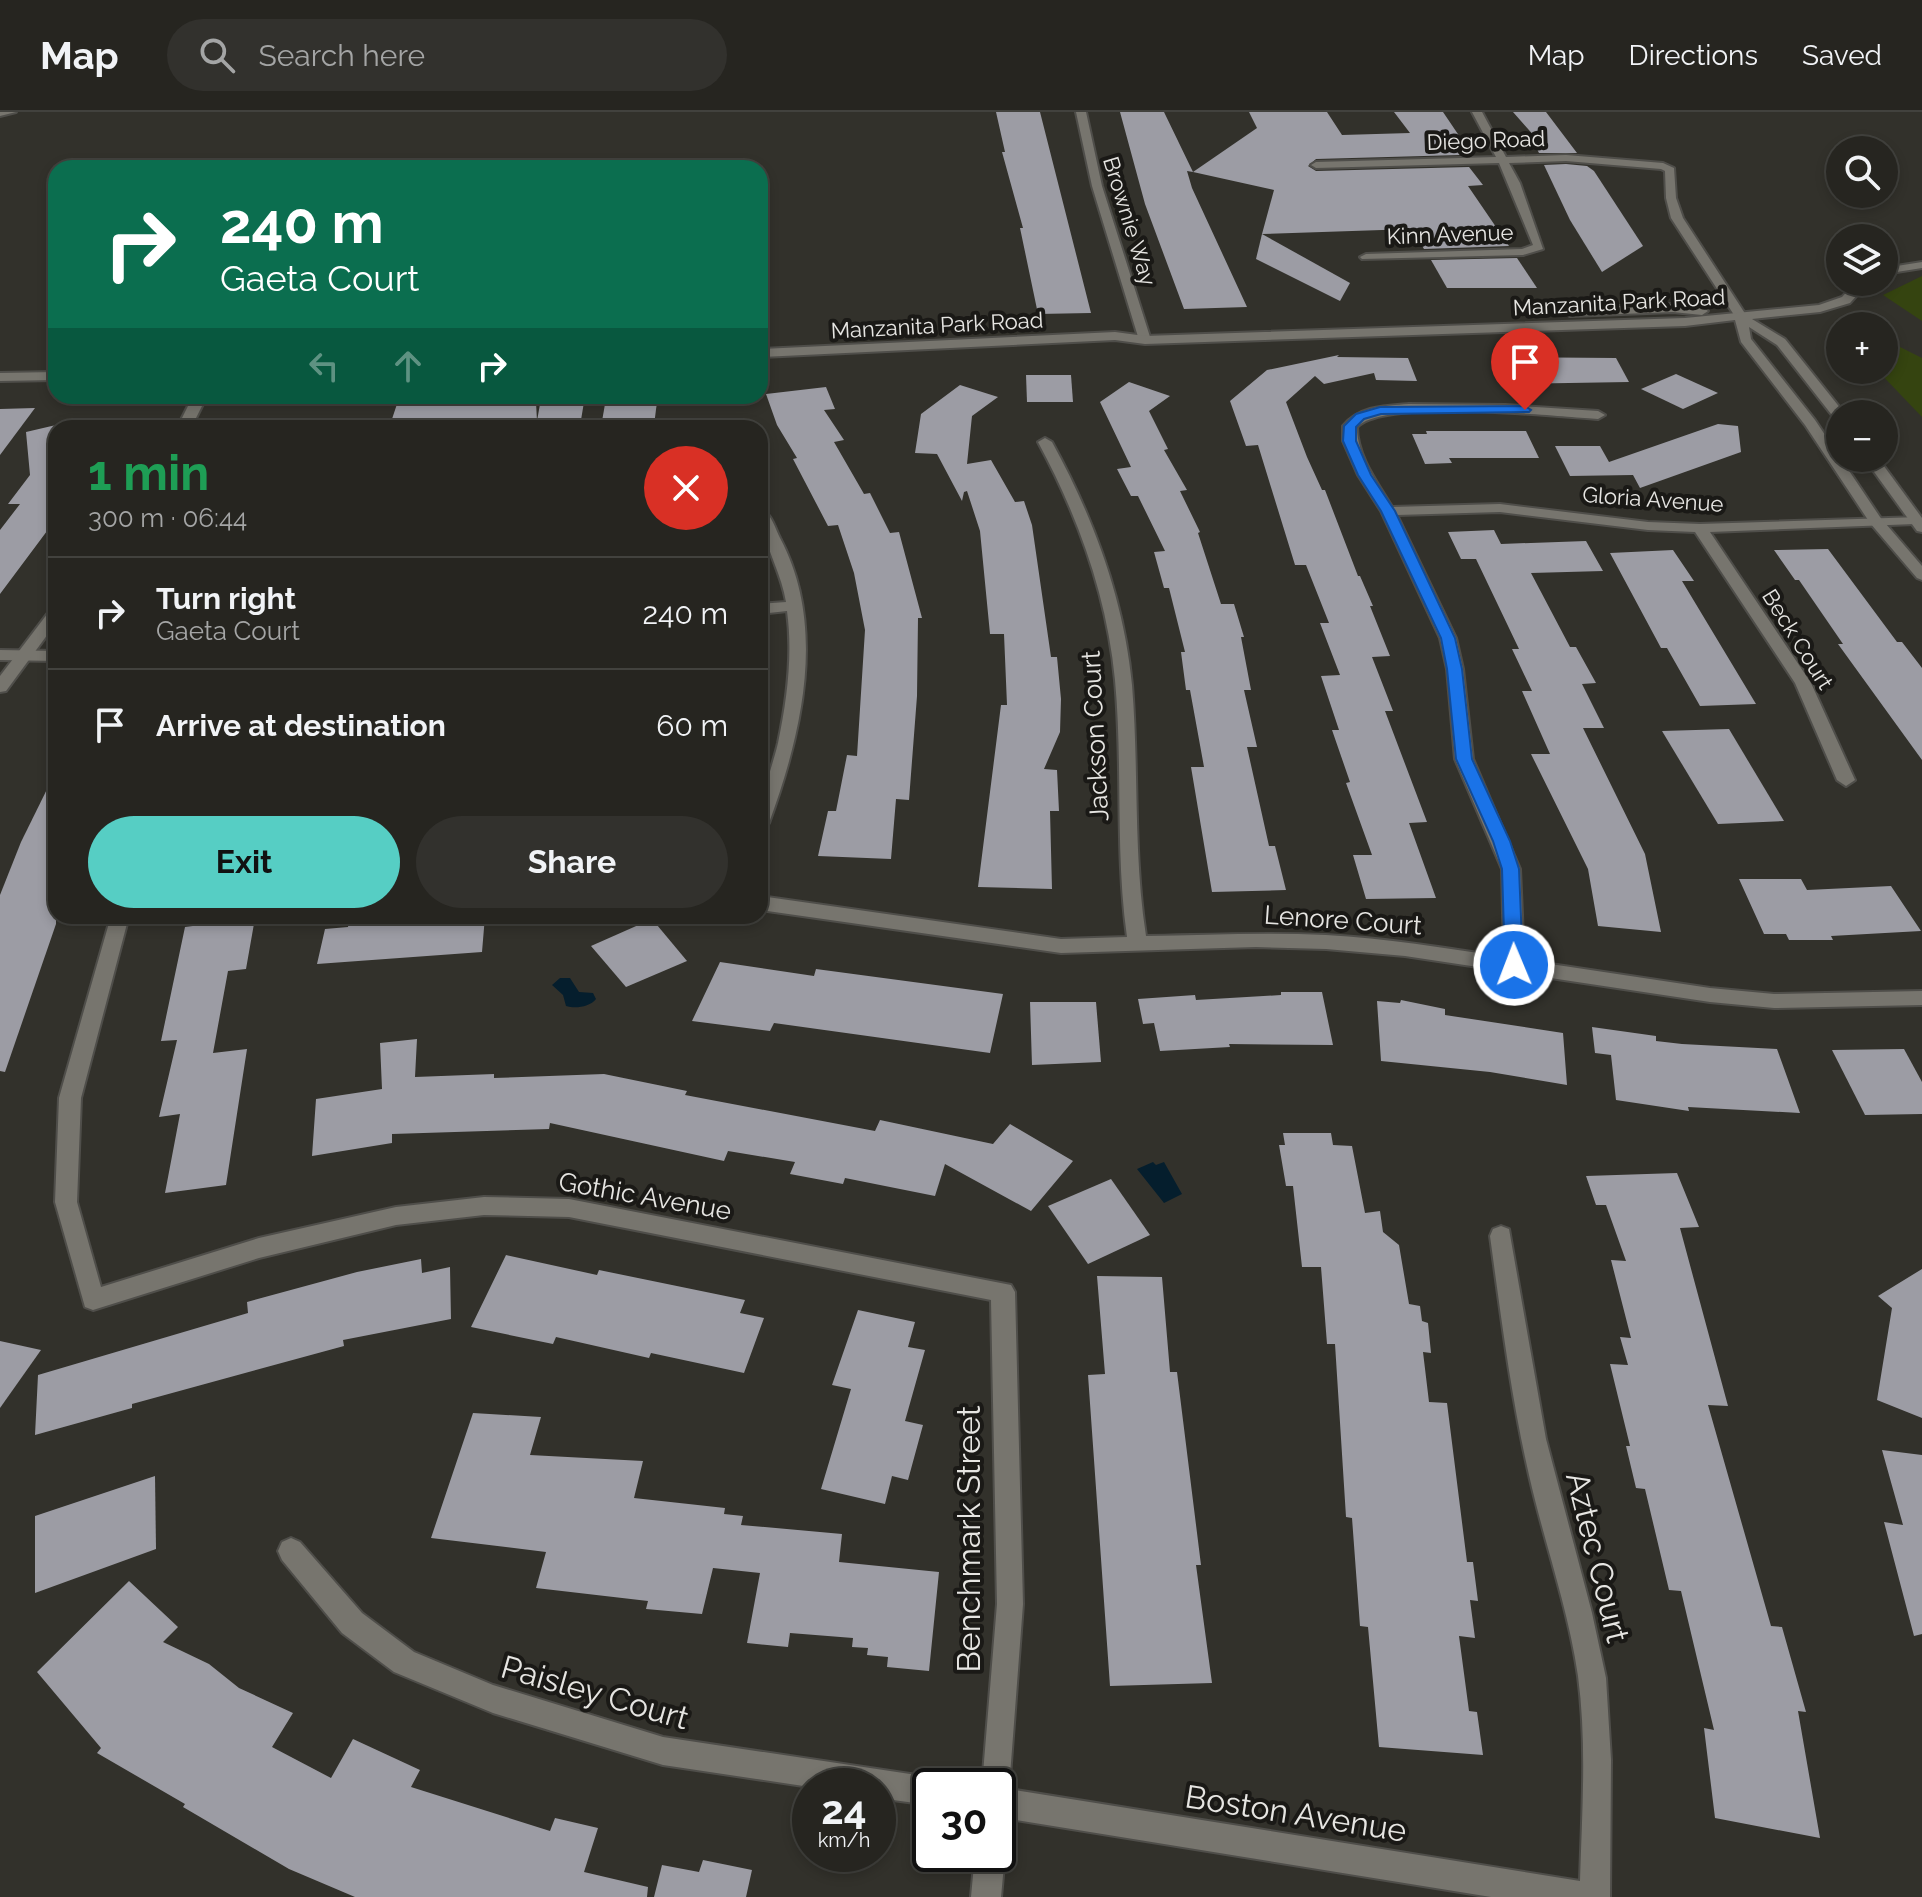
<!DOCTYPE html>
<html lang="en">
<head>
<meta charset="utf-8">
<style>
	:root { --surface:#262520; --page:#32312d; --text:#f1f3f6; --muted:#a4a5a5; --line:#42423e; --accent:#56cec4 }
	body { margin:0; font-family:Raleway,sans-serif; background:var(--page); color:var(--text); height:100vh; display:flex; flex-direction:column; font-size:30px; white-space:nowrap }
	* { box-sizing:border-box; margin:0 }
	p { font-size:26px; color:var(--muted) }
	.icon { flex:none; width:44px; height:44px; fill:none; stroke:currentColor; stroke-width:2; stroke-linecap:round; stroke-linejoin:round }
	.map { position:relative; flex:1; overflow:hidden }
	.side { position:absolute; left:48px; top:308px; width:720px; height:504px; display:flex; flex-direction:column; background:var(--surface); border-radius:24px; box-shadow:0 4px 12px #0003,0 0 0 2px var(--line) }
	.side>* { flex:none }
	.banner { position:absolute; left:48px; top:48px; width:720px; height:244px; border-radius:24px; box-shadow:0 4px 12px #0003,0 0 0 2px var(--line); background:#0b6e4f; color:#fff; overflow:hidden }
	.fabs { position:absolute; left:1826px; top:24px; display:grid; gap:16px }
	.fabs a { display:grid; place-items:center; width:72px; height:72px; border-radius:50%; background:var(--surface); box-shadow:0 4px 12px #0003,0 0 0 2px var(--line); font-size:40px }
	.speed { position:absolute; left:792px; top:1656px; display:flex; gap:16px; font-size:40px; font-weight:700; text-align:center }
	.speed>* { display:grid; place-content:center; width:104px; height:104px; border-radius:50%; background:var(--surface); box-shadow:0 4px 12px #0003,0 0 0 2px var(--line); line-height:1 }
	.speed small { font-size:20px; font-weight:400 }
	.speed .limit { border:4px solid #111; border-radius:12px; background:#fff; color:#111 }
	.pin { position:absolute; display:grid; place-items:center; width:68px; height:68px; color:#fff; margin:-82px -34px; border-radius:50% 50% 50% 0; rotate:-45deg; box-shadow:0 0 8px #0007 }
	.pin .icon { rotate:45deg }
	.me { position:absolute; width:88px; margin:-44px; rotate:359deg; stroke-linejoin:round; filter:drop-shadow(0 0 6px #0008) }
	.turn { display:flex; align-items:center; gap:28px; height:168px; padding:0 40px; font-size:36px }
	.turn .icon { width:104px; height:104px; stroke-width:2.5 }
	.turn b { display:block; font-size:56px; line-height:68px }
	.lanes { display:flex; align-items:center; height:76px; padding:0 40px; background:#0003; justify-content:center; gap:40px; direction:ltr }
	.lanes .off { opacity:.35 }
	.round { display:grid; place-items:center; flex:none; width:84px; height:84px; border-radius:42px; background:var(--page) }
	.overview { display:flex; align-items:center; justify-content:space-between; height:136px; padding:0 40px }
	h1 { font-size:48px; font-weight:700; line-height:60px; color:#1e9e55 }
	.cta { display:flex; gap:16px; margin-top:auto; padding:16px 40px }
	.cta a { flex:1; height:92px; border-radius:48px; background:var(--accent); color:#111; font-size:32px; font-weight:700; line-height:92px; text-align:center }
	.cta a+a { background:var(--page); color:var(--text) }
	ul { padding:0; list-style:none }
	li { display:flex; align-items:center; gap:24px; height:112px; padding:0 40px; border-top:2px solid var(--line) }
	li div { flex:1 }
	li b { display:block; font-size:30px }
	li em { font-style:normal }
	header { display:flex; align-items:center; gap:48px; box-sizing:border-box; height:112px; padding:0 40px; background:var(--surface); border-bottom:2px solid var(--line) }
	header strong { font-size:38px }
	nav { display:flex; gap:44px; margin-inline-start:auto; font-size:28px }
	.search { width:560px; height:72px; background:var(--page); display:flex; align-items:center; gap:20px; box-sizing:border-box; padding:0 28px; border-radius:44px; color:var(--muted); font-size:30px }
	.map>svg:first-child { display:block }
	.green { fill:#354410 }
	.water { fill:#051e2d }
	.building { fill:#9c9ca4 }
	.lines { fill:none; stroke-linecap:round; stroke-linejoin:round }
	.service-casing { stroke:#4f4e4a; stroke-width:4 }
	.minor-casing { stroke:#4f4e4a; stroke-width:4 }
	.tertiary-casing { stroke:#4f4e4a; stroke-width:4 }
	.service { fill:#77756e; fill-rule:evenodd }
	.minor { fill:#77756e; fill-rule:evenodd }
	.tertiary { fill:#77756e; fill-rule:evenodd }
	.route { fill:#1a73e8; stroke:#114b97; stroke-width:2 }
	.labels { text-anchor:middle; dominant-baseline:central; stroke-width:8; stroke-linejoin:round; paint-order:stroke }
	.far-street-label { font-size:22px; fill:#e6e5e2; stroke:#1a1916 }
	.street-label { font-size:26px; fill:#e6e5e2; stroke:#1a1916 }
	.near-street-label { font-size:32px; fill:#e6e5e2; stroke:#1a1916 }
</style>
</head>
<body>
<header>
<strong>Map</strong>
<div class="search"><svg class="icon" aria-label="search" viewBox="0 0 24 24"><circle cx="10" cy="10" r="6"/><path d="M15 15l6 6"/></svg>Search here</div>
<nav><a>Map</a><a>Directions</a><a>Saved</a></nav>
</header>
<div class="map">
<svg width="1922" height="1785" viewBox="0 0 1922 1785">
	<rect width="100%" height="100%" fill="#32312b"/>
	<g class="green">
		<path d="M1922 164V209L1883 183Z"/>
		<path d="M1890 230 1922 246V305L1877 258H1884V231Z"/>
	</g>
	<g class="water">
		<path d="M560 866H570L579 880 593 881 596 887C590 895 575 897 566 894L563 883 552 873Z"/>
		<path d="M1153 1050 1156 1053 1164 1050 1182 1082 1164 1091 1137 1057Z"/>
	</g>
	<g class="building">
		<path d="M996 0H1040L1091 201 1038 202 1020 116H1023L1002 40H1005Z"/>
		<path d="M1120 0H1164L1193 60 1187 59 1192 76 1247 195 1184 197 1145 92Z"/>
		<path d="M1249 0H1327L1342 23 1410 21 1394 0H1443L1466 34H1453L1460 43 1316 47 1308 54 1316 59 1469 55 1483 73 1468 74 1509 134 1424 137 1412 117 1262 122 1274 78 1193 60 1257 16Z"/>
		<path d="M1513 0H1546L1577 41H1539L1532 27H1537Z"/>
		<path d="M1566 52 1587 54 1594 59 1643 134 1602 160 1570 108 1544 53Z"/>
		<path d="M1262 122 1350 171 1340 189 1256 147Z"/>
		<path d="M1517 146 1537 176H1447L1431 148Z"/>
		<path d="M1339 243 1337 245 1408 246 1417 269 1376 268 1374 261 1324 272 1315 264 1286 290 1307 345 1322 378H1325L1358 464H1360L1373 494H1370L1390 544 1372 545 1393 599H1385L1427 710 1409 711 1436 786 1366 787 1353 743H1372L1346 671 1350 670 1332 618H1339L1321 564 1340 563 1320 511H1329L1306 453H1295L1258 333 1246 334 1230 289 1267 258Z"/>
		<path d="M1497 245 1616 246 1629 270 1509 272Z"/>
		<path d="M1676 262 1718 281 1683 297 1641 277Z"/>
		<path d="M1026 263H1071L1073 290H1027Z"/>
		<path d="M1129 270 1170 284 1149 299 1168 337 1164 338 1187 378 1180 379 1200 420 1198 421 1221 492H1234L1244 525H1241L1251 578H1244L1257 635H1247L1269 734H1275L1286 778 1212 780 1191 655H1204L1190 578H1186L1181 540H1185L1169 476H1164L1154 440 1165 439 1138 384H1131L1117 357 1131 355 1100 290Z"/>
		<path d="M960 273 998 285 972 304 967 352 991 348 1015 390 1024 389 1032 413 1051 545H1057L1061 587 1060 620 1044 657 1057 658 1059 699H1050L1052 777 978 775 1001 593H1007L1004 522H990L980 419 967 379 964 380 962 389 937 342 915 341 921 302Z"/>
		<path d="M826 275 835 297 824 298 844 328 834 330 864 382 870 381 890 421 899 420 922 506H918L917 584 909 688 896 687 891 747 818 744 828 699H836L847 643 857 644 865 518 854 461 838 413 828 414 793 347 797 346 777 313 766 282Z"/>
		<path d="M448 290H536L537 309 540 292 584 290 580 314 535 316 536 312 389 316 397 292Z"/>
		<path d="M657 290 654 313 601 315 605 292Z"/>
		<path d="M35 296 0 343V297Z"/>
		<path d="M1718 312 1738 314 1741 340 1640 376 1633 363 1570 364 1555 334H1600L1609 350Z"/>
		<path d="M56 313V407L0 482V418L20 392H8L30 363 26 320Z"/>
		<path d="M1426 319H1526L1539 346H1449L1452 351 1425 352 1412 322H1427Z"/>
		<path d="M1494 418 1501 432 1586 429 1603 459 1531 461 1570 535H1576L1596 571 1582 572 1604 616H1583L1645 742 1661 820 1598 814 1588 757 1531 642H1550L1522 579H1532L1512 537H1519L1476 447H1461L1448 420Z"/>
		<path d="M1828 437 1897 530H1902L1922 556V648L1838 532H1843L1799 468H1795L1774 438Z"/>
		<path d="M1673 438 1694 469H1682L1756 592 1700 594 1667 536H1661L1610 441Z"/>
		<path d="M1729 617 1784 709 1718 712 1662 619Z"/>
		<path d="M56 659V812L5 960 0 959V783L21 730Z"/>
		<path d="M1739 767H1801L1807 778 1891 774 1921 819 1831 824 1833 828H1789L1786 822H1764Z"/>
		<path d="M350 804H485L482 840 317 852 325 817 348 815Z"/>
		<path d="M255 806 246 857 228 859 213 941 247 937 226 1073 165 1081 180 1002 159 1005 177 928 161 929 185 815Z"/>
		<path d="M652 807 687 849 626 875 591 834Z"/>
		<path d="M720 850 814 864 816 857 1003 882 990 941 774 911 770 919 692 909Z"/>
		<path d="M1281 880H1322L1333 933 1229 932 1230 935 1160 939 1154 911 1143 912 1138 887 1195 883 1196 888 1281 883Z"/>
		<path d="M1401 888 1445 897V903L1563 921 1567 973 1490 960 1381 949 1377 889 1400 891Z"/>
		<path d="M1030 890H1096L1101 950 1032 953Z"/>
		<path d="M1592 915 1656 924V929L1682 932 1777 937 1800 1001 1688 995 1689 999 1616 988 1611 943 1595 941Z"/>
		<path d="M417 927 415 965 494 962V966L604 962 687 979 685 983 875 1019 880 1008 993 1032 1010 1012 1073 1049 1031 1099 945 1052 935 1084 845 1066 843 1072 790 1062 795 1050 728 1039 724 1049 550 1011 549 1017 392 1022V1031L312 1044 316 987 382 977 380 931Z"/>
		<path d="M1904 937 1922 970V1002L1865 1003 1832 938Z"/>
		<path d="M1283 1021H1331L1333 1033 1352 1034 1365 1101 1380 1099 1383 1120 1399 1133 1409 1192 1420 1194 1422 1209 1428 1211 1431 1241 1423 1240 1429 1290 1447 1291 1467 1450H1473L1478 1489 1470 1488 1475 1526 1459 1524 1469 1599 1477 1600 1483 1643 1379 1635 1368 1515 1360 1514 1352 1406 1346 1405 1335 1232H1327L1321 1155H1302L1293 1074H1286L1279 1033H1285Z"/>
		<path d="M1677 1061 1699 1115 1680 1116 1728 1294 1708 1293 1771 1514 1782 1515 1806 1600 1798 1599 1820 1726 1715 1706 1704 1616 1714 1618 1681 1479 1669 1478 1645 1377 1636 1376 1626 1334H1630L1610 1252 1628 1253 1620 1225 1631 1226 1611 1148 1626 1149 1606 1093H1596L1586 1064Z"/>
		<path d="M1111 1067 1150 1123 1088 1152 1048 1094Z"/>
		<path d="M506 1143 597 1163 599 1158 745 1188 740 1201 764 1206 744 1261 651 1241 649 1246 556 1225 553 1232 471 1215Z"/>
		<path d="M421 1147 422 1161 450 1155 451 1207 343 1228 344 1234 132 1292V1296L35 1323 38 1263 248 1201 247 1190 357 1160Z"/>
		<path d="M1922 1157V1306L1877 1288 1892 1196 1878 1184Z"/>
		<path d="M1097 1164 1162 1165 1170 1260H1177L1201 1453H1196L1212 1571 1110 1574 1088 1263 1105 1262Z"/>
		<path d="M858 1198 915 1210 908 1235 925 1238 905 1309 923 1313 908 1368 892 1364 885 1392 821 1377 851 1277 832 1273Z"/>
		<path d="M0 1229 41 1238 0 1296Z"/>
		<path d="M473 1301 541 1305 530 1343 643 1349 634 1386 725 1396 724 1402 743 1404 741 1413 842 1422 839 1450 939 1460 929 1559 887 1555 888 1545 867 1543 868 1536 852 1535 853 1526 790 1521 788 1535 747 1531 760 1461 713 1456 702 1502 646 1497 648 1489 536 1476 546 1440 431 1426Z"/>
		<path d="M1882 1338 1922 1343V1522L1914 1524 1884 1410 1903 1413Z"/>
		<path d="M155 1364 156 1437 35 1481V1404Z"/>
		<path d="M129 1469 178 1515 163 1530 209 1552 239 1576 293 1601 272 1635 331 1666 353 1627 420 1658 411 1675 550 1719 555 1706 598 1716 584 1760 648 1775 647 1785H355L289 1757 183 1695 185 1692 97 1641 101 1636 37 1560Z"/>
		<path d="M703 1748 752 1758 746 1785H654L662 1753 699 1760Z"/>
	</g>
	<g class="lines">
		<defs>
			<path id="service" d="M0 0H16L0 4Z"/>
			<g id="minor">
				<path d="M1076 0H1086L1102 74 1151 228 1149 231 1139 228 1092 74Z"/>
				<path d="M1472 0H1482L1506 45 1566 43 1663 51 1674 56 1676 86 1683 106 1746 203 1744 206H1736L1671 106 1666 86 1665 59 1661 57 1566 49 1509 51 1520 71 1543 137 1523 143 1362 147 1360 145 1366 142 1522 137 1533 133 1499 51 1316 56 1311 53 1316 50 1496 45Z"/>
				<path d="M56 260V268L0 269V261Z"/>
				<path d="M1409 292 1505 293 1598 299 1605 303 1598 307C1553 304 1385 286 1357 315 1357 344 1377 370 1392 395L1500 392 1648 410 1700 412 1920 405 1922 408 1915 412 1710 420 1811 571 1855 668 1846 674 1837 668 1795 571 1695 420 1648 418 1500 400 1397 403 1456 526 1463 557 1473 647 1520 757 1524 848 1710 876 1774 882 1922 879V893L1774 896 1710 890 1405 844 1326 837 1256 835 1061 841 760 798V784L1061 827 1127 825C1115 739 1123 654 1115 568 1107 484 1078 404 1038 330L1045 326 1052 330C1093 405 1124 487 1132 573 1139 657 1133 741 1146 824 1206 823 1266 820 1326 823 1385 826 1445 836 1504 845L1502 757 1455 647 1447 557 1440 526 1381 399 1358 363 1343 329V314C1360 294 1384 294 1409 292Z"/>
				<path d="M760 397C771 400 775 416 780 426 827 514 802 621 769 711L760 717C760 681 770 664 778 631 787 588 793 543 787 499L760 502V492L786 490C781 458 760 427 760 397Z"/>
				<path d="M0 538 56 539V549L0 548Z"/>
				<path d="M111 804H129L81 986 77 1090 101 1175 259 1126 396 1095 484 1085 569 1087 1011 1173 1015 1180 1023 1492 1009 1677 1580 1769C1582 1701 1587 1632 1578 1564 1568 1495 1544 1430 1529 1363 1511 1285 1501 1204 1490 1124L1493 1117 1501 1114 1509 1117 1546 1327 1592 1501 1606 1566 1611 1648 1610 1785H1491L998 1705V1674H982L997 1492 991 1188 569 1105 484 1103 396 1113 259 1146 93 1198 85 1195 55 1090 59 986Z"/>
				<path d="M291 1426 300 1430 362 1501 414 1540 493 1573 663 1625 930 1665 940 1669 942 1674H930V1693L878 1686V1674L810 1675 663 1653 493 1601 394 1560 342 1521 282 1448 278 1439 282 1430Z"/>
				<path d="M998 1730 1005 1742 1001 1785H971L975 1742H998Z"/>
			</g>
			<g id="tertiary">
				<path d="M1922 150V156L1884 162V156Z"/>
				<path d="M1856 170H1869L1850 191 1820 200 1752 207 1785 227 1845 302H1840V308L1835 307 1777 233 1749 215 1751 227 1815 308 1880 405 1922 454V468L1917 466 1870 411 1805 313 1741 230 1735 208 1685 214 1145 232 1115 228 760 245V237L1115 220 1145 224 1685 206 1819 193 1842 185Z"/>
				<path d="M1673 192 1702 195 1708 199 1702 203 1673 200 1570 204 1564 200 1570 196Z"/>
				<path d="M193 284H207L191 316H177Z"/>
				<path d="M1864 346H1878L1922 406V420L1917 419Z"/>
				<path d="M56 495V511L6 579 0 580V564L51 497Z"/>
			</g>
		</defs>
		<use href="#service" class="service-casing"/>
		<use href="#minor" class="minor-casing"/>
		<use href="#tertiary" class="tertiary-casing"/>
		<use href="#service" class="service"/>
		<use href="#minor" class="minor"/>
		<use href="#tertiary" class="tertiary"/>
	</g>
	<path class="route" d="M1525 294 1531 298 1529 300 1381 302 1364 307 1356 315V329L1371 363 1395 399 1455 526 1462 557 1472 647 1510 729 1519 757 1523 853 1514 860 1505 853 1502 757 1493 729 1456 647 1447 557 1441 526 1381 399 1358 363 1343 329 1344 314 1356 302 1380 295Z"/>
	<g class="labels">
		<g class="far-street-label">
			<text transform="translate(1486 28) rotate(-2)">Diego Road</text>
			<text transform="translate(1130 109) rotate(73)">Brownie Way</text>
			<text transform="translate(1450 122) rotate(-2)">Kinn Avenue</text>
			<text transform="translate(1619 190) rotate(-3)">Manzanita Park Road</text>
			<text transform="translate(937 213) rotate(-3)">Manzanita Park Road</text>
			<text transform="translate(1653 387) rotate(4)">Gloria Avenue</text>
			<text transform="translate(1798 527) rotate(58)">Beck Court</text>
		</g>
		<g class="street-label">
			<text transform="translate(1095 624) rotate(-93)">Jackson Court</text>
			<text transform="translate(1343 808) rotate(4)">Lenore Court</text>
			<text transform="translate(645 1084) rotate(10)">Gothic Avenue</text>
		</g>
		<g class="near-street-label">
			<text transform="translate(968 1427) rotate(-90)">Benchmark Street</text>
			<text transform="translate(1598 1445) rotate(76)">Aztec Court</text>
			<text transform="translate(595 1580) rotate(16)">Paisley Court</text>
			<text transform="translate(1296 1701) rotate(9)">Boston Avenue</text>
		</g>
	</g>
</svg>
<div class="fabs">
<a><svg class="icon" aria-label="search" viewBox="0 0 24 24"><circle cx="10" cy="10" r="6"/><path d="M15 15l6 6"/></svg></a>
<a><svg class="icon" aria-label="layers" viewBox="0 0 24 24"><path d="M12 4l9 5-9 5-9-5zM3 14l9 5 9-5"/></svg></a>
<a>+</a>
<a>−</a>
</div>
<div class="speed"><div>24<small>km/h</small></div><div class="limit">30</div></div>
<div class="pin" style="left:1525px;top:298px;background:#d93025"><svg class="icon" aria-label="arrive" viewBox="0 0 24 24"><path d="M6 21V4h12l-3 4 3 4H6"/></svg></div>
<svg class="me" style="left:1514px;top:853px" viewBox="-20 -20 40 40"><circle r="17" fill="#1a73e8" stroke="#fff" stroke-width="3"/><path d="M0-11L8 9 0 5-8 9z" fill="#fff"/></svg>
<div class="banner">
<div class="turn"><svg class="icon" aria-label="right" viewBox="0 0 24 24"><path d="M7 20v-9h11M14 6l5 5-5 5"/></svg><div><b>240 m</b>Gaeta Court</div></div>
<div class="lanes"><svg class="icon off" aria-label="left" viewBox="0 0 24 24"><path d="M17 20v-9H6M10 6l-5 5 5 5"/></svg><svg class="icon off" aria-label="ahead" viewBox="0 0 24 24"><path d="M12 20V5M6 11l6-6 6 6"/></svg><svg class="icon" aria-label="right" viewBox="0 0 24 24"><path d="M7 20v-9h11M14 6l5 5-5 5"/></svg></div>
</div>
<section class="side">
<div class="overview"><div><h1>1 min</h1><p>300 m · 06:44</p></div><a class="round" style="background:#d93025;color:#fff"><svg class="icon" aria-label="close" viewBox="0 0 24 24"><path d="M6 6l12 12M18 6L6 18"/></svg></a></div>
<ul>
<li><svg class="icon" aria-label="right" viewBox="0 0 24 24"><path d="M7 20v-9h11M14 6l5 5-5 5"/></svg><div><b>Turn right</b><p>Gaeta Court</p></div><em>240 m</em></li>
<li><svg class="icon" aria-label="arrive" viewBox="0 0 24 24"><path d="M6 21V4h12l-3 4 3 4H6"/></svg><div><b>Arrive at destination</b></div><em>60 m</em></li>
</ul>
<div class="cta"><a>Exit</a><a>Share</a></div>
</section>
</div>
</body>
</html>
